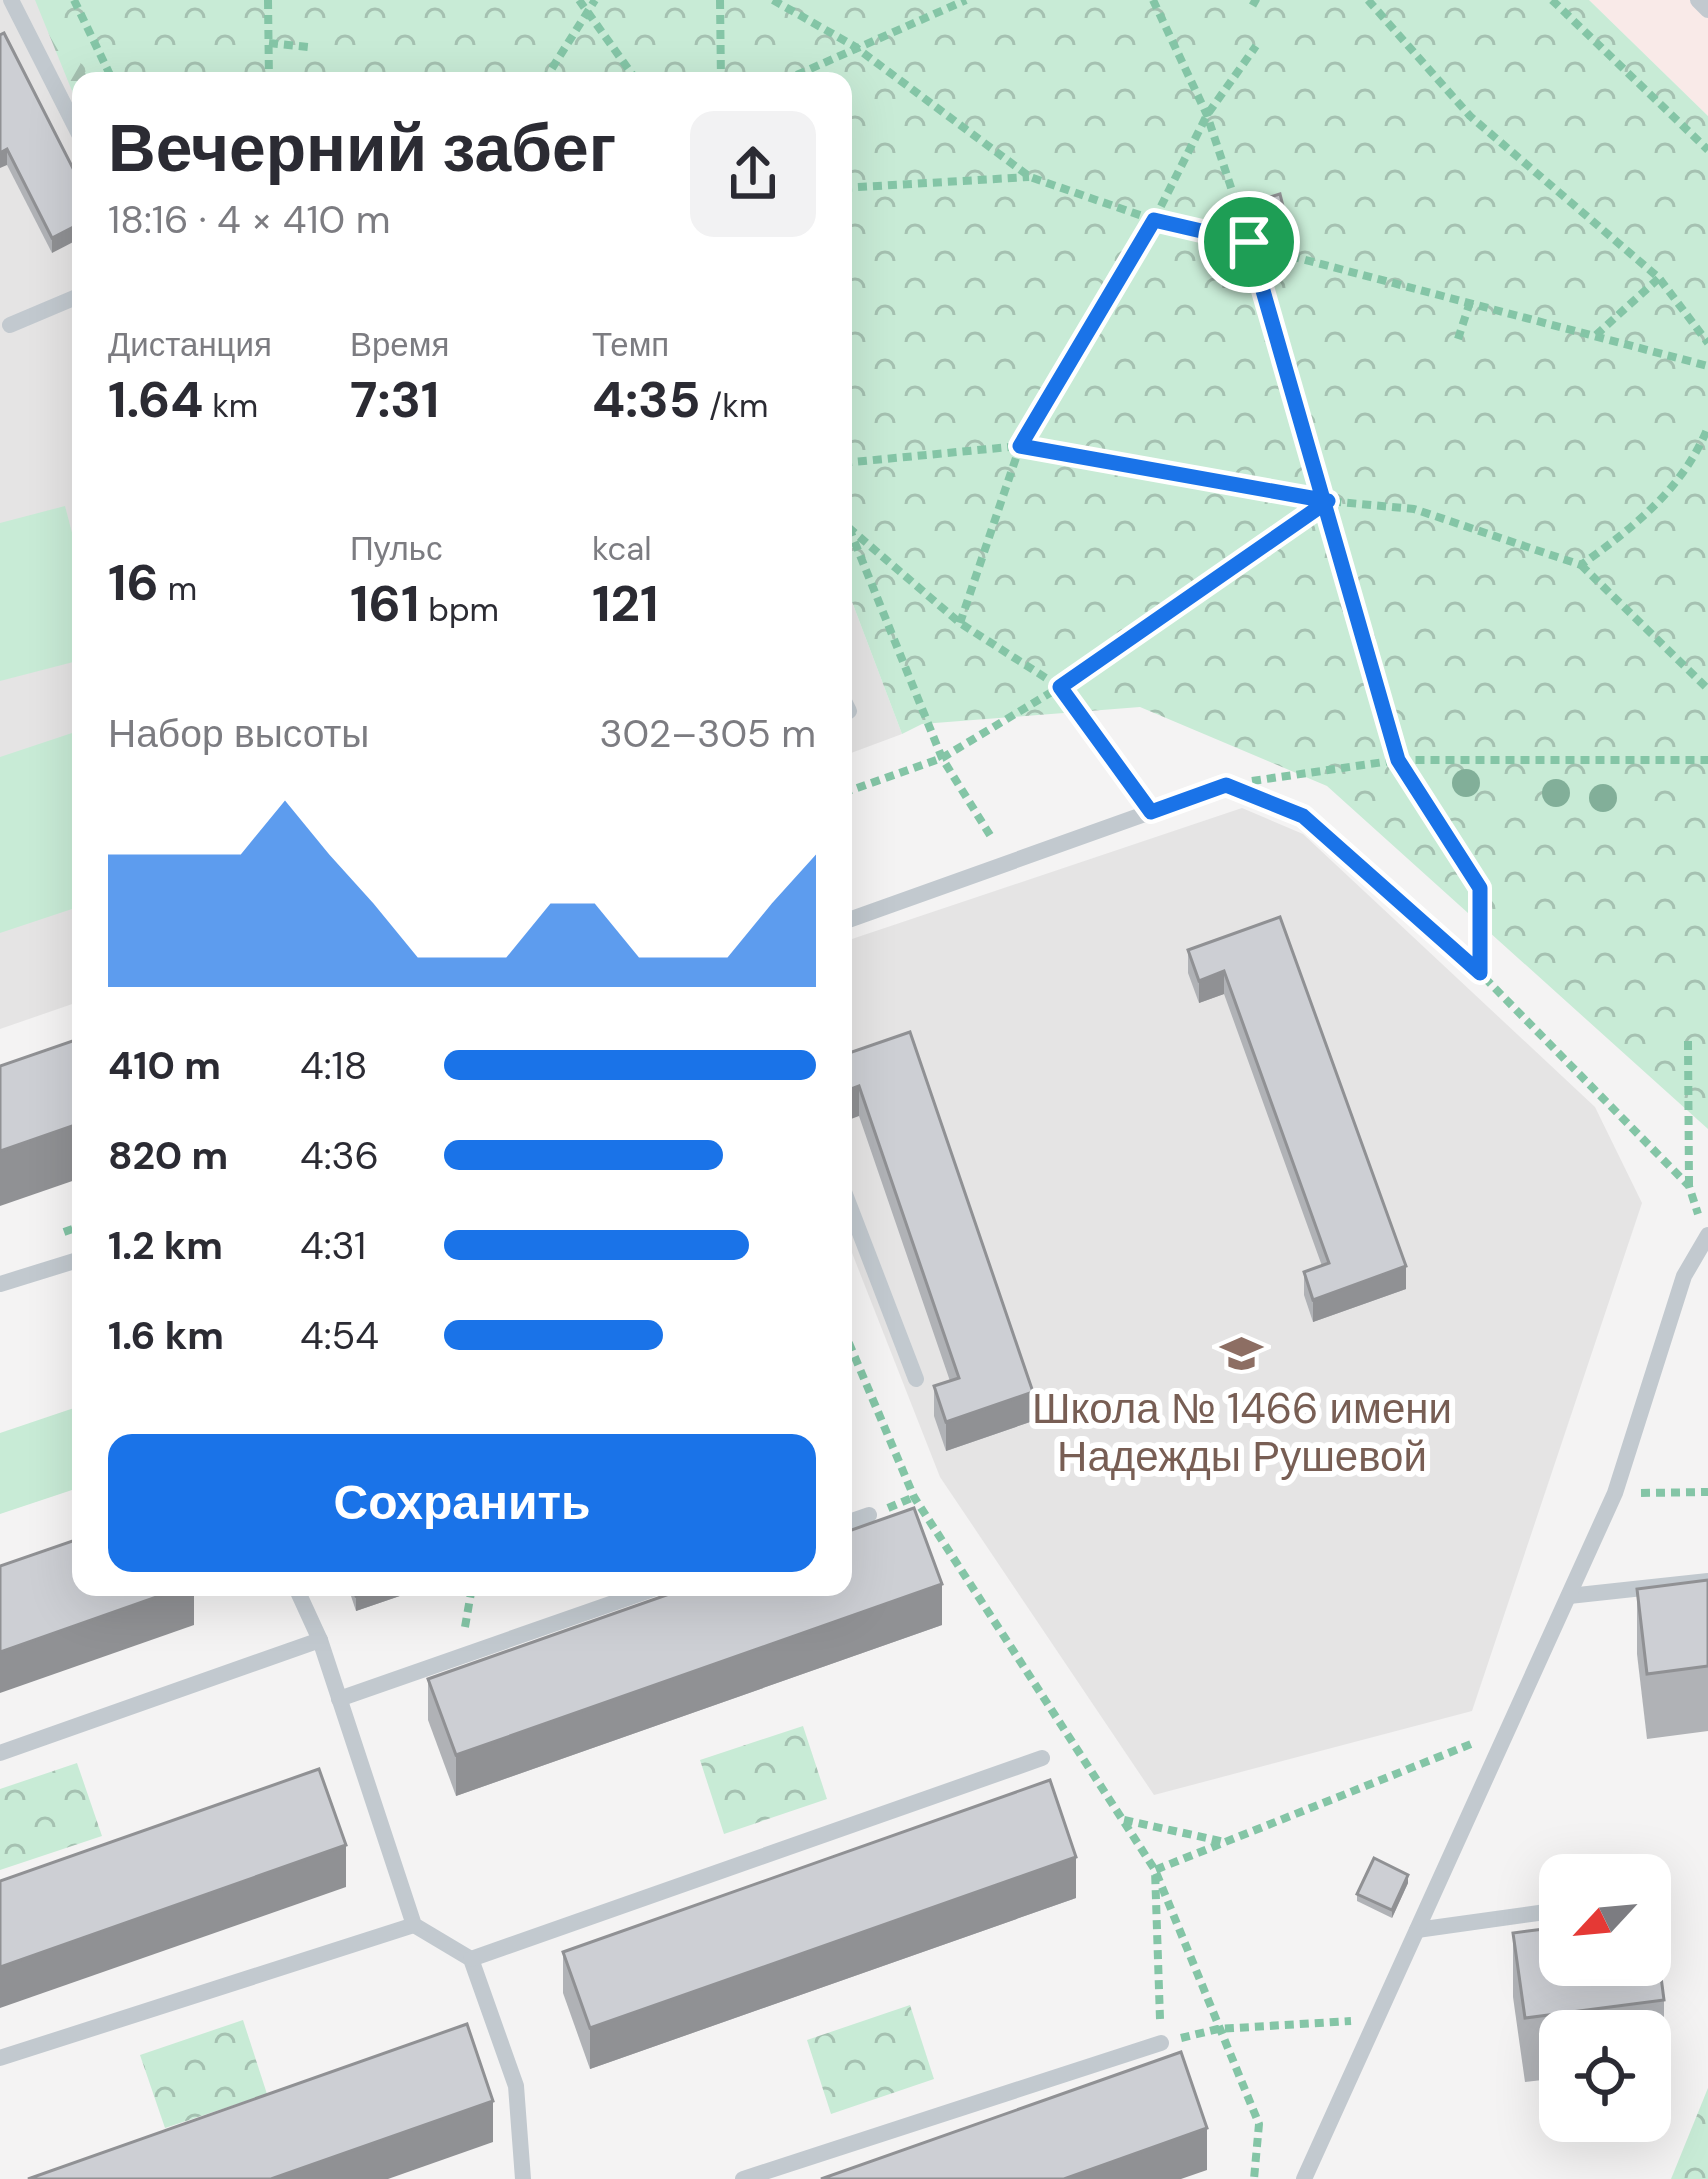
<!DOCTYPE html>
<html lang="ru">
<head>
<meta charset="utf-8">
<style>
	:root { --surface:#fff; --page:#f2f2f3; --text:#2b2b33; --muted:#7c7c81; --accent:#1a73e8 }
	body { margin:0; font-family:"DM Sans",sans-serif; background:var(--page); color:var(--text); height:100vh; display:flex; flex-direction:column; font-size:45px; white-space:nowrap }
	* { box-sizing:border-box; margin:0 }
	p { font-size:39px; color:var(--muted) }
	.icon { flex:none; width:66px; height:66px; fill:none; stroke:currentColor; stroke-width:2; stroke-linecap:round; stroke-linejoin:round }
	.map { position:relative; flex:1; overflow:hidden }
	.drawer { position:absolute; left:72px; top:72px; width:780px; height:1524px; display:flex; flex-direction:column; background:var(--surface); border-radius:24px; box-shadow:0 12px 48px #0002 }
	.drawer>* { flex:none }
	.needle { width:78px; rotate:244deg }
	.buttons { position:absolute; left:1539px; top:1854px; display:grid; gap:24px }
	.buttons a { display:grid; place-items:center; width:132px; height:132px; border-radius:24px; background:var(--surface); box-shadow:0 12px 48px #0002; font-size:60px }
	.pin { position:absolute; display:grid; place-items:center; width:102px; height:102px; color:#fff; margin:-51px; border:6px solid #fff; border-radius:50%; box-shadow:0 3px 12px #0007 }
	.round { display:grid; place-items:center; flex:none; width:126px; height:126px; border-radius:24px; background:var(--page) }
	.headline { display:flex; align-items:center; justify-content:space-between; height:204px; padding:0 36px }
	h1 { font-size:66px; font-weight:700; line-height:90px }
	.stats { display:grid; grid-template-columns:repeat(3,1fr); gap:18px; height:204px; padding:12px 36px }
	.stats div { display:grid; align-content:center }
	.stats b { font-size:51px; font-weight:700 }
	.stats small { font-size:33px; font-weight:400 }
	.stats p { font-size:33px }
	.chart { height:336px; padding:24px 36px }
	.chart p { display:flex; justify-content:space-between }
	.chart svg { width:100%; height:216px; margin-top:12px; fill:var(--accent); opacity:.7 }
	.cta { display:flex; gap:24px; margin-top:auto; padding:24px 36px }
	.cta a { flex:1; height:138px; border-radius:24px; background:var(--accent); color:#fff; font-size:48px; font-weight:700; line-height:138px; text-align:center }
	ul { padding:0 36px; list-style:none; font-size:39px }
	li { display:grid; grid-template-columns:192px 144px 1fr; align-items:center; height:90px }
	li i { height:30px; border-radius:15px; background:var(--accent) }
	.map>svg:first-child { display:block }
	.education { fill:#e5e4e4 }
	.medical { fill:#f9eae8 }
	.green { fill:#c8ebd6 }
	.forest { fill:url(#forest-firs) }
	.park { fill:url(#park-crowns) }
	.lines { fill:none; stroke-linecap:round; stroke-linejoin:round }
	.path { stroke:#84c5a6; stroke-width:8; stroke-dasharray:9 6; stroke-linecap:butt }
	.service { stroke:#c2c9cf; stroke-width:16 }
	.tree { fill:#82af99 }
	.wall { fill:#b0b2b6 }
	.shaded-wall { fill:#909194 }
	.building { fill:#cdcfd4; stroke:#909194; stroke-width:3 }
	.route-casing { stroke:#fff; stroke-width:24 }
	.route { stroke:#1a73e8; stroke-width:15 }
	.labels { text-anchor:middle; dominant-baseline:central; stroke-width:12; stroke-linejoin:round; paint-order:stroke }
	.education-label { font-size:42px; fill:#785e54; stroke:#fff }
</style>
</head>
<body>
<div class="map">
<svg width="1708" height="2179" viewBox="0 0 1708 2179">
	<defs>
		<pattern id="forest-firs" width="22" height="20" patternUnits="userSpaceOnUse" patternTransform="scale(3)"><rect width="22" height="20" fill="#c8ebd6"/><path d="M5 1l3.5 6h-7zM16 11l3.5 6h-7z" fill="#a5c1b1"/></pattern>
		<pattern id="park-crowns" width="20" height="18" patternUnits="userSpaceOnUse" patternTransform="scale(3)"><rect width="20" height="18" fill="#c8ebd6"/><path d="M2 6a3 3 0 1 1 6 0M12 15a3 3 0 1 1 6 0" fill="none" stroke="#a5c1b1"/></pattern>
	</defs>
	<rect width="100%" height="100%" fill="#f4f3f3"/>
	<!-- education -->
	<g class="education">
		<polygon points="0,0 50,0 81,81 81,1001 0,1029"/>
		<polygon points="843,578 902,734 843,756"/>
		<polygon points="1242,808 1303,834 1595,1107 1642,1203 1472,1711 1154,1795 940,1477 843,1230 843,942"/>
	</g>
	<!-- medical -->
	<polygon class="medical" points="1589,0 1708,0 1708,116"/>
	<!-- green -->
	<g class="green">
		<polygon points="65,506 81,567 81,660 0,681 0,523"/>
		<polygon points="81,730 81,906 0,933 0,757"/>
		<polygon points="74,1408 81,1427 81,1487 0,1514 0,1433"/>
	</g>
	<!-- forest -->
	<polygon class="forest" points="35,0 127,0 135,81 81,81 81,113"/>
	<!-- park -->
	<g class="park">
		<polygon points="50,0 1589,0 1708,116 1708,1129 1327,786 1140,707 922,724 902,734 843,578 843,81 89,81"/>
		<polygon points="803,1726 827,1799 724,1834 700,1760"/>
		<polygon points="77,1763 102,1836 0,1870 0,1789"/>
		<polygon points="910,2005 934,2079 831,2114 807,2040"/>
		<polygon points="243,2020 267,2094 165,2128 140,2055"/>
		<polygon points="1708,2088 1708,2179 1671,2179"/>
	</g>
	<g class="lines">
		<!-- path -->
		<g class="path">
			<polyline points="74,0 113,81"/>
			<polyline points="268,0 269,81"/>
			<polyline points="579,0 637,81"/>
			<polyline points="720,0 721,81"/>
			<polyline points="773,0 854,46 1030,177 1154,220 1708,366"/>
			<polyline points="1153,0 1207,115 1249,242 1398,760 1480,888 1480,973"/>
			<polyline points="1251,0 1258,4"/>
			<polyline points="1368,0 1470,116 1659,278 1708,343"/>
			<polyline points="1552,0 1708,150"/>
			<polyline points="269,43 308,47"/>
			<polyline points="544,81 595,0"/>
			<polyline points="783,81 966,0"/>
			<polyline points="843,188 1029,177"/>
			<polyline points="1596,335 1659,278"/>
			<polyline points="1458,339 1470,302"/>
			<path d="M843,463L1020,446L1328,501L1414,509L1581,565C1634,527 1683,489 1708,427"/>
			<polyline points="843,513 848,527 960,623 1060,687 1138,794"/>
			<polyline points="849,528 942,758 993,840"/>
			<polyline points="1581,565 1708,689"/>
			<polyline points="960,623 1020,446 1154,220 1207,115 1256,46"/>
			<polyline points="1252,781 1398,760 1708,760"/>
			<polyline points="843,793 942,758 1060,687 1327,502"/>
			<polyline points="1250,795 1303,816 1480,973 1689,1186 1698,1214"/>
			<polyline points="1688,1041 1689,1185"/>
			<polyline points="64,1232 81,1226"/>
			<polyline points="843,1329 914,1497 1155,1870 1259,2124 1254,2179"/>
			<polyline points="1641,1493 1708,1492"/>
			<polyline points="888,1508 914,1497"/>
			<polyline points="465,1627 472,1587"/>
			<polyline points="1124,1820 1225,1842"/>
			<polyline points="1160,2019 1155,1870 1471,1744"/>
			<polyline points="1181,2038 1218,2029 1351,2021"/>
		</g>
		<!-- service -->
		<g class="service">
			<polyline points="11,0 81,138"/>
			<polyline points="1698,0 1708,10"/>
			<polyline points="10,325 81,295"/>
			<polyline points="843,699 849,711 843,713"/>
			<polyline points="843,922 1226,785"/>
			<polyline points="843,1189 916,1379"/>
			<polyline points="0,1284 81,1259"/>
			<polyline points="843,1524 869,1515"/>
			<polyline points="298,1592 320,1640 414,1925 471,1959 516,2086 523,2179"/>
			<polyline points="1569,1596 1708,1581"/>
			<polyline points="339,1699 659,1587"/>
			<polyline points="0,1753 320,1640"/>
			<polyline points="1417,1930 1560,1910"/>
			<polyline points="471,1959 1042,1758"/>
			<polyline points="0,2058 414,1925"/>
			<polyline points="743,2179 1161,2043"/>
			<polyline points="1304,2179 1615,1493 1684,1276 1708,1235"/>
		</g>
	</g>
	<!-- trees -->
	<g class="tree">
		<circle cx="1466" cy="783" r="14"/>
		<circle cx="1556" cy="793" r="14"/>
		<circle cx="1603" cy="798" r="14"/>
	</g>
	<!-- wall -->
	<g class="wall">
		<polygon points="0,35 81,184 52,253 7,165"/>
		<polygon points="1280,917 1406,1289 1313,1322 1304,1295 1304,1272 1322,1266 1224,994 1199,1003 1188,973 1188,950"/>
		<polygon points="843,1055 1033,1421 946,1451 934,1416 934,1386 950,1381 859,1116"/>
		<polygon points="1708,1580 1708,1731 1647,1739 1637,1654 1637,1589"/>
		<polygon points="348,1587 426,1587 356,1611"/>
		<polygon points="942,1625 456,1796 428,1720 428,1679"/>
		<polygon points="1408,1883 1392,1918 1357,1901 1357,1894"/>
		<polygon points="1076,1898 590,2069 563,1993 563,1952"/>
		<polygon points="1513,1933 1664,2000 1664,2065 1650,2066 1650,2031 1560,2031 1560,2078 1525,2082 1513,1997"/>
	</g>
	<!-- shaded-wall -->
	<g class="shaded-wall">
		<polygon points="7,149 7,165 0,168 0,153"/>
		<polygon points="1285,214 1285,222 1263,228 1263,220"/>
		<polygon points="81,223 81,238 52,253 52,238"/>
		<polygon points="1224,971 1224,994 1199,1003 1199,981"/>
		<polygon points="859,1086 859,1116 843,1122 843,1092"/>
		<polygon points="81,1123 81,1178 0,1206 0,1151"/>
		<polygon points="1406,1266 1406,1289 1313,1322 1313,1300"/>
		<polygon points="1033,1392 1033,1421 946,1451 946,1422"/>
		<polygon points="942,1584 942,1625 456,1796 456,1755"/>
		<polygon points="185,1587 194,1587 194,1625 0,1693 0,1652"/>
		<polygon points="382,1587 426,1587 356,1611 356,1596"/>
		<polygon points="346,1845 346,1887 0,2008 0,1967"/>
		<polygon points="1076,1857 1076,1898 590,2069 590,2028"/>
		<polygon points="1408,1875 1408,1883 1392,1918 1392,1910"/>
		<polygon points="493,2101 493,2142 388,2179 271,2179"/>
		<polygon points="1207,2128 1207,2170 1181,2179 1064,2179"/>
	</g>
	<!-- building -->
	<g class="building">
		<polygon points="4,33 81,184 81,223 52,238 7,149 0,153 0,35"/>
		<polygon points="1280,194 1285,214 1263,220 1257,201"/>
		<polygon points="1280,917 1406,1266 1313,1300 1304,1272 1329,1263 1224,971 1199,981 1188,950"/>
		<polygon points="910,1032 1033,1392 946,1422 934,1386 959,1378 859,1086 843,1092 843,1055"/>
		<polygon points="81,1038 81,1123 0,1151 0,1066"/>
		<polygon points="914,1508 942,1584 456,1755 428,1679 689,1587 843,1587 843,1533"/>
		<polygon points="81,1538 81,1587 185,1587 0,1652 0,1566"/>
		<polygon points="1708,1580 1708,1666 1647,1674 1637,1589"/>
		<polygon points="353,1587 382,1587 356,1596"/>
		<polygon points="319,1769 346,1845 0,1967 0,1881"/>
		<polygon points="1050,1780 1076,1857 590,2028 563,1952"/>
		<polygon points="1374,1858 1408,1875 1392,1910 1357,1894"/>
		<polygon points="1650,1915 1653,1915 1664,2000 1525,2018 1513,1933 1560,1927 1560,1965 1650,1965"/>
		<polygon points="467,2024 493,2101 271,2179 28,2179"/>
		<polygon points="1181,2052 1207,2128 1064,2179 821,2179"/>
	</g>
	<g class="lines">
		<defs>
			<polyline id="route" points="1249,242 1154,220 1020,446 1328,501 1060,687 1151,812 1226,785 1303,816 1480,973 1480,888 1398,760 1249,242"/>
		</defs>
		<!-- route casing -->
		<use href="#route" class="route-casing"/>
		<!-- route -->
		<use href="#route" class="route"/>
	</g>
	<!-- icons -->
	<defs>
		<symbol id="school-bare" viewBox="-9 -9 18 18"><path d="M0-5L7-2L0 1L-7-2ZM-4 1L0 2.5L4 1V4Q0 6-4 4Z" fill="#8d6e63" stroke="#fff" stroke-width="2.5" paint-order="stroke"/></symbol>
	</defs>
	<g fill-rule="evenodd">
		<use href="#school-bare" x="1212" y="1324" width="59" height="59"/>
	</g>
	<g class="labels">
		<!-- education labels -->
		<g class="education-label">
			<text x="1242" y="1408">Школа № 1466 имени<tspan x="1242" dy="48">Надежды Рушевой</tspan></text>
		</g>
	</g>
</svg>
<div class="buttons">
<a><svg class="needle" viewBox="-14 -14 28 28"><path d="M0-13l5 13h-10z" fill="#e53935"/><path d="M0 13l5-13h-10z" fill="#7c7c81"/></svg></a>
<a><svg class="icon" aria-label="locate" viewBox="0 0 24 24"><circle cx="12" cy="12" r="6"/><path d="M12 2v4M12 18v4M2 12h4M18 12h4"/></svg></a>
</div>
<div class="pin" style="left:1249px;top:242px;background:#1e9e55"><svg class="icon" aria-label="arrive" viewBox="0 0 24 24"><path d="M6 21V4h12l-3 4 3 4H6"/></svg></div>
<section class="drawer">
<div class="headline"><div><h1>Вечерний забег</h1><p>18:16 · 4 × 410 m</p></div><a class="round"><svg class="icon" aria-label="share" viewBox="0 0 24 24"><path d="M12 15V3M7 8l5-5 5 5M5 13v7h14v-7"/></svg></a></div>
<div class="stats">
<div><p>Дистанция</p><b>1.64<small> km</small></b></div>
<div><p>Время</p><b>7:31</b></div>
<div><p>Темп</p><b>4:35<small> /km</small></b></div>
</div>
<div class="stats">
<div><b>16<small> m</small></b></div>
<div><p>Пульс</p><b>161<small> bpm</small></b></div>
<div><p>kcal</p><b>121</b></div>
</div>
<div class="chart"><p><span>Набор высоты</span>302–305 m</p>
<svg viewBox="0 0 160 44" preserveAspectRatio="none"><path d="M0 44V17L10 17L20 17L30 17L40 6L50 17L60 27L70 38L80 38L90 38L100 27L110 27L120 38L130 38L140 38L150 27L160 17V44z"/></svg>
</div>
<ul>
<li><b>410 m</b>4:18<i style="width:100%"></i></li>
<li><b>820 m</b>4:36<i style="width:75%"></i></li>
<li><b>1.2 km</b>4:31<i style="width:82%"></i></li>
<li><b>1.6 km</b>4:54<i style="width:59%"></i></li>
</ul>
<div class="cta"><a>Сохранить</a></div>
</section>
</div>
</body>
</html>
